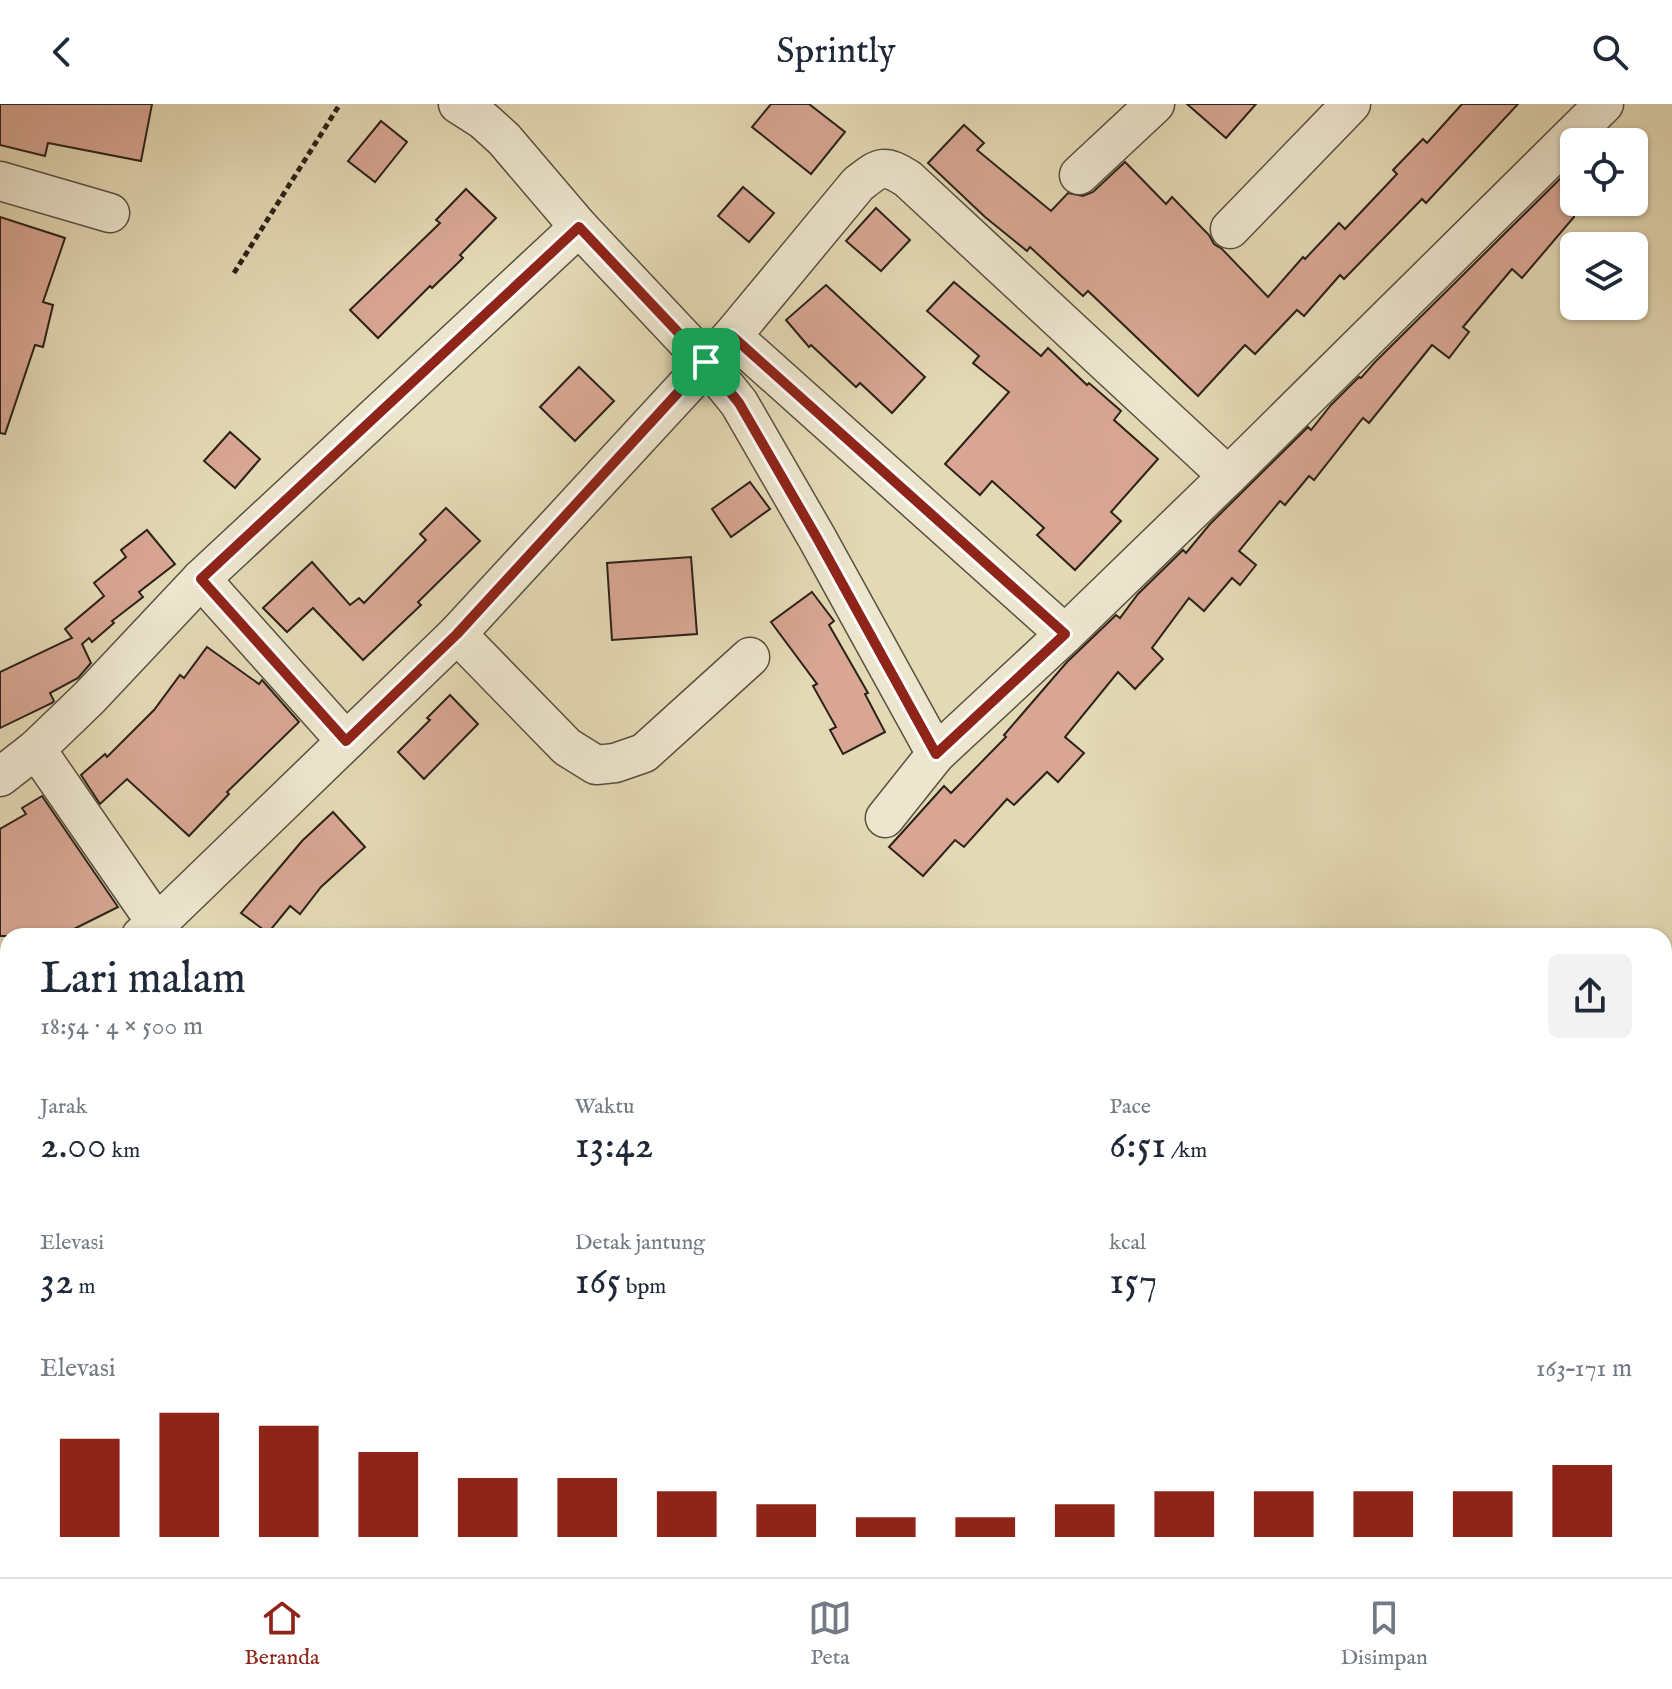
<!DOCTYPE html>
<html lang="id">
<head>
<meta charset="utf-8">
<style>
	:root { --surface:#fff; --page:#f2f2f3; --text:#1f2937; --muted:#747a83; --line:#e0e1e3; --accent:#8f2418 }
	body { margin:0; font-family:"IM FELL English",serif; background:var(--page); color:var(--text); height:100vh; display:flex; flex-direction:column; font-size:30px; white-space:nowrap }
	* { box-sizing:border-box; margin:0 }
	p { font-size:26px; color:var(--muted) }
	.icon { flex:none; width:44px; height:44px; fill:none; stroke:currentColor; stroke-width:2; stroke-linecap:round; stroke-linejoin:round }
	.map { position:relative; flex:1; overflow:hidden }
	.drawer { position:absolute; left:0px; top:824px; width:1672px; height:650px; display:flex; flex-direction:column; background:var(--surface); border-radius:24px 24px 0 0; box-shadow:0 2px 6px #0004 }
	.drawer>* { flex:none }
	.buttons { position:absolute; left:1560px; top:24px; display:grid; gap:16px }
	.buttons a { display:grid; place-items:center; width:88px; height:88px; border-radius:12px; background:var(--surface); box-shadow:0 2px 6px #0004; font-size:40px }
	.pin { position:absolute; display:grid; place-items:center; width:68px; height:68px; color:#fff; margin:-34px; border-radius:16px; box-shadow:0 4px 12px #0006 }
	.round { display:grid; place-items:center; flex:none; width:84px; height:84px; border-radius:12px; background:var(--page) }
	.overview { display:flex; align-items:center; justify-content:space-between; height:136px; padding:0 40px }
	h1 { font-size:44px; font-weight:600; line-height:60px }
	.figures { display:grid; grid-template-columns:repeat(3,1fr); gap:12px; height:136px; padding:8px 40px }
	.figures div { display:grid; align-content:center }
	.figures b { font-size:40px; font-weight:600 }
	.figures small { font-size:22px; font-weight:400 }
	.figures p { font-size:22px }
	.chart { height:224px; padding:16px 40px }
	.chart p { display:flex; justify-content:space-between }
	.chart svg { width:100%; height:144px; margin-top:8px; stroke:var(--accent); stroke-width:6 }
	header { display:flex; justify-content:space-between; align-items:center; height:104px; padding:0 40px; background:var(--surface); font-size:36px; font-weight:600 }
	.tabs { display:flex; justify-content:space-around; align-items:center; height:112px; border-top:2px solid var(--line); background:var(--surface); font-size:22px; color:var(--muted) }
	.tabs a { display:grid; justify-items:center; gap:4px }
	.tabs .on { color:var(--accent) }
	.map>svg:first-child { display:block }
	.building { fill:#d8a693; stroke:#2b2218; stroke-width:2 }
	.lines { fill:none; stroke-linecap:round; stroke-linejoin:round }
	.minor-casing { stroke:#59503f; stroke-width:41 }
	.path { stroke:#2b2218; stroke-width:5; stroke-dasharray:6 4; stroke-linecap:butt }
	.minor { stroke:#ede6cf; stroke-width:38 }
	.route-casing { stroke:#fff; stroke-width:16 }
	.route { stroke:#8f2418; stroke-width:10 }
</style>
</head>
<body>
<header><svg class="icon" aria-label="back" viewBox="0 0 24 24"><path d="M15 5l-7 7 7 7"/></svg>Sprintly<svg class="icon" aria-label="search" viewBox="0 0 24 24"><circle cx="10" cy="10" r="6"/><path d="M15 15l6 6"/></svg></header>
<div class="map">
<svg width="1672" height="1473" viewBox="0 0 1672 1473">
	<rect width="100%" height="100%" fill="#e4d9b5"/>
	<filter id="stains"><feTurbulence type="fractalNoise" baseFrequency=".0025" numOctaves="4"/><feColorMatrix values="0 0 0 0 .2 0 0 0 0 .09 0 0 0 0 .02 0 0 0 .5 -.17"/></filter>
	<radialGradient id="worn" r=".72"><stop offset=".6" stop-color="#630" stop-opacity="0"/><stop offset="1" stop-color="#630" stop-opacity=".3"/></radialGradient>
	<!-- building -->
	<g class="building">
		<polygon points="0,0 152,0 141,57 48,39 45,52 0,41"/>
		<polygon points="771,0 809,0 845,28 811,70 752,23"/>
		<polygon points="1187,0 1256,0 1226,34"/>
		<polygon points="1462,0 1518,0 1426,99 1422,95 1344,175 1340,171 1304,212 1297,206 1255,250 1245,241 1198,292 1088,187 1083,192 1030,143 1027,147 985,113 928,59 964,21 984,39 977,46 1051,107 1068,89 1083,92 1093,88 1125,58 1166,100 1172,93 1209,131 1214,140 1222,145 1268,193 1303,153 1305,155 1339,119 1345,125 1397,70 1393,66 1423,35 1427,39"/>
		<polygon points="381,17 407,38 375,78 348,57"/>
		<polygon points="1574,61 1574,113 1522,174 1512,165 1463,223 1469,228 1449,254 1432,241 1369,319 1363,314 1314,376 1309,372 1285,401 1280,397 1239,447 1256,461 1240,481 1232,474 1204,507 1189,494 1152,544 1163,555 1135,585 1118,568 1065,633 1084,649 1058,678 1047,668 1014,701 1007,695 964,743 955,736 923,772 889,743 944,682 951,689 1006,633 1004,631 1067,558 1116,511 1120,514 1138,490 1183,446 1186,449 1210,420 1308,323 1311,326 1331,301 1359,273 1361,274 1375,258"/>
		<polygon points="743,83 774,109 749,138 718,112"/>
		<polygon points="466,85 496,114 460,151 463,154 432,184 430,182 378,234 350,206 440,119 436,116"/>
		<polygon points="876,104 910,136 881,167 846,137"/>
		<polygon points="0,113 65,134 43,198 53,201 43,243 35,241 5,330 0,329"/>
		<polygon points="954,178 1041,252 1048,244 1087,281 1089,279 1121,307 1114,316 1158,355 1111,408 1121,417 1075,466 1037,431 1044,424 992,377 980,391 945,360 1009,288 973,259 979,252 927,207"/>
		<polygon points="826,181 925,273 892,309 860,279 856,283 811,241 809,243 786,216"/>
		<polygon points="579,263 614,297 575,337 540,303"/>
		<polygon points="230,328 260,355 235,384 204,357"/>
		<polygon points="750,378 770,405 731,433 712,405"/>
		<polygon points="446,404 480,437 418,498 421,501 363,556 313,504 287,528 263,504 312,458 350,501 359,494 364,499 426,436 420,430"/>
		<polygon points="147,426 175,460 139,488 143,493 112,517 114,519 92,538 89,534 82,540 91,559 78,574 50,589 54,597 52,599 0,624 0,568 72,534 65,525 104,492 94,479 126,453 121,446"/>
		<polygon points="691,453 697,530 612,536 607,459"/>
		<polygon points="812,488 834,517 829,521 868,589 865,590 885,628 843,650 830,626 836,623 813,582 817,580 771,518"/>
		<polygon points="207,543 259,580 262,576 299,618 227,688 229,690 189,732 127,675 100,700 81,671 105,650 107,653 154,606 180,571 184,574"/>
		<polygon points="450,591 478,620 424,675 398,648 430,616 427,614"/>
		<polygon points="42,692 118,803 60,832 0,832 0,725 26,710 22,704"/>
		<polygon points="333,708 365,743 321,783 300,810 290,802 268,829 241,809 302,737"/>
	</g>
	<g class="lines">
		<defs>
			<g id="minor">
				<polyline points="458,0 483,16 504,35 579,123 706,258 739,299 817,434 936,650"/>
				<polyline points="1079,71 1155,0"/>
				<polyline points="0,77 110,109"/>
				<polyline points="1230,125 1351,0"/>
				<polyline points="732,232 1065,530"/>
				<polyline points="201,475 346,637"/>
				<polyline points="457,530 567,643 596,661 615,659 644,649 750,553"/>
				<polyline points="36,645 157,820"/>
				<polyline points="0,673 36,645 89,594 201,475 579,123"/>
				<polyline points="885,714 936,650 1065,530 1228,372 1604,0"/>
				<path d="M141,832L157,820L457,530L732,232L858,80C880,63 883,59 908,75L1228,372"/>
				<polyline points="0,959 8,946"/>
			</g>
		</defs>
		<!-- minor casing -->
		<use href="#minor" class="minor-casing"/>
		<!-- path -->
		<polyline class="path" points="234,169 340,0"/>
		<!-- minor -->
		<use href="#minor" class="minor"/>
	</g>
	<g class="lines">
		<defs>
			<polyline id="route" points="706,258 457,530 346,637 201,475 579,123 706,258 739,299 817,434 936,650 1065,530 732,232 706,258"/>
		</defs>
		<!-- route casing -->
		<use href="#route" class="route-casing"/>
		<!-- route -->
		<use href="#route" class="route"/>
	</g>
	<rect width="100%" height="100%" filter="url(#stains)"/>
	<rect width="100%" height="100%" fill="url(#worn)"/>
</svg>
<div class="buttons">
<a><svg class="icon" aria-label="locate" viewBox="0 0 24 24"><circle cx="12" cy="12" r="6"/><path d="M12 2v4M12 18v4M2 12h4M18 12h4"/></svg></a>
<a><svg class="icon" aria-label="layers" viewBox="0 0 24 24"><path d="M12 4l9 5-9 5-9-5zM3 14l9 5 9-5"/></svg></a>
</div>
<div class="pin" style="left:706px;top:258px;background:#1e9e55"><svg class="icon" aria-label="arrive" viewBox="0 0 24 24"><path d="M6 21V4h12l-3 4 3 4H6"/></svg></div>
<section class="drawer">
<div class="overview"><div><h1>Lari malam</h1><p>18:54 · 4 × 500 m</p></div><a class="round"><svg class="icon" aria-label="share" viewBox="0 0 24 24"><path d="M12 15V3M7 8l5-5 5 5M5 13v7h14v-7"/></svg></a></div>
<div class="figures">
<div><p>Jarak</p><b>2.00<small> km</small></b></div>
<div><p>Waktu</p><b>13:42</b></div>
<div><p>Pace</p><b>6:51<small> /km</small></b></div>
</div>
<div class="figures">
<div><p>Elevasi</p><b>32<small> m</small></b></div>
<div><p>Detak jantung</p><b>165<small> bpm</small></b></div>
<div><p>kcal</p><b>157</b></div>
</div>
<div class="chart"><p><span>Elevasi</span>163–171 m</p>
<svg viewBox="0 0 160 44" preserveAspectRatio="none"><path d="M5 44V14M15 44V6M25 44V10M35 44V18M45 44V26M55 44V26M65 44V30M75 44V34M85 44V38M95 44V38M105 44V34M115 44V30M125 44V30M135 44V30M145 44V30M155 44V22"/></svg>
</div>
</section>
</div>
<nav class="tabs">
<a class="on"><svg class="icon" aria-label="home" viewBox="0 0 24 24"><path d="M3 11l9-7 9 7M6 9v11h12V9"/></svg>Beranda</a>
<a><svg class="icon" aria-label="map" viewBox="0 0 24 24"><path d="M3 6l6-2 6 2 6-2v14l-6 2-6-2-6 2zM9 4v14M15 6v14"/></svg>Peta</a>
<a><svg class="icon" aria-label="saved" viewBox="0 0 24 24"><path d="M7 4h10v16l-5-4-5 4z"/></svg>Disimpan</a>
</nav>
</body>
</html>
